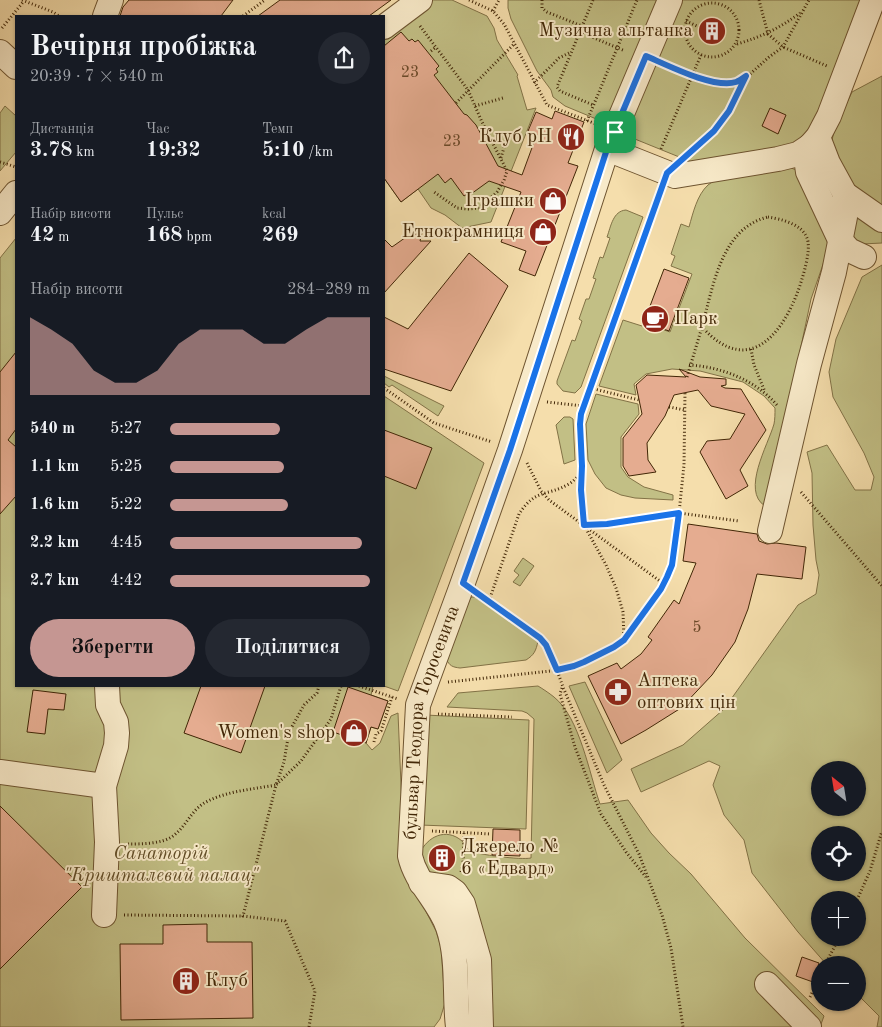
<!DOCTYPE html>
<html lang="uk">
<head>
<meta charset="utf-8">
<style>
	:root { --surface:#171b24; --page:#242831; --text:#f1f3f6; --muted:#9ea1a6; --accent:#c59692 }
	body { margin:0; font-family:"Old Standard TT",serif; background:var(--page); color:var(--text); height:100vh; display:flex; flex-direction:column; font-size:19px; white-space:nowrap }
	* { box-sizing:border-box; margin:0 }
	p { font-size:16px; color:var(--muted) }
	.icon { flex:none; width:28px; height:28px; fill:none; stroke:currentColor; stroke-width:2; stroke-linecap:round; stroke-linejoin:round }
	.map { position:relative; flex:1; overflow:hidden }
	.drawer { position:absolute; left:15px; top:15px; width:370px; height:672px; display:flex; flex-direction:column; background:var(--surface); border-radius:0px; box-shadow:0 1px 4px #0004 }
	.drawer>* { flex:none }
	.needle { width:32px; rotate:330deg }
	.controls { position:absolute; left:811px; top:761px; display:grid; gap:10px }
	.controls a { display:grid; place-items:center; width:55px; height:55px; border-radius:50%; background:var(--surface); box-shadow:0 1px 4px #0004; font-size:25px }
	.pin { position:absolute; display:grid; place-items:center; width:42px; height:42px; color:#fff; margin:-21px; border-radius:10px; box-shadow:0 2px 8px #0006 }
	.round { display:grid; place-items:center; flex:none; width:52px; height:52px; border-radius:26px; background:var(--page) }
	.overview { display:flex; align-items:center; justify-content:space-between; height:85px; padding:0 15px }
	h1 { font-size:28px; font-weight:600; line-height:38px }
	.stats { display:grid; grid-template-columns:repeat(3,1fr); gap:8px; height:85px; padding:5px 15px }
	.stats div { display:grid; align-content:center }
	.stats b { font-size:21px; font-weight:600 }
	.stats small { font-size:14px; font-weight:400 }
	.stats p { font-size:14px }
	.chart { height:140px; padding:10px 15px }
	.chart p { display:flex; justify-content:space-between }
	.chart svg { width:100%; height:90px; margin-top:5px; fill:var(--accent); opacity:.7 }
	.primary-button { display:flex; gap:10px; margin-top:auto; padding:10px 15px }
	.primary-button a { flex:1; height:58px; border-radius:30px; background:var(--accent); color:#111; font-size:20px; font-weight:600; line-height:58px; text-align:center }
	.primary-button a+a { background:var(--page); color:var(--text) }
	ul { padding:0 15px; list-style:none; font-size:16px }
	li { display:grid; grid-template-columns:80px 60px 1fr; align-items:center; height:38px }
	li i { height:12px; border-radius:6px; background:var(--accent) }
	.map>svg:first-child { display:block }
	.green { fill:#c2bf85; stroke:#827246; fill-rule:evenodd }
	.building { fill:#e5ac90; stroke:#412606 }
	.lines { fill:none; stroke-linecap:round; stroke-linejoin:round }
	.minor-casing { stroke:#6e5430; stroke-width:26 }
	.path { stroke:#412606; stroke-width:3; stroke-dasharray:1 2.5; stroke-linecap:butt }
	.minor { stroke:#f8eac9; stroke-width:24 }
	.route-casing { stroke:#fff; stroke-width:10 }
	.route { stroke:#1a73e8; stroke-width:6 }
	.labels { text-anchor:middle; dominant-baseline:central; stroke-width:4; stroke-linejoin:round; paint-order:stroke }
	.number-label { font-size:16px; fill:#6a4828 }
	.poi-label { font-size:19px; fill:#412606; stroke:#f8eac9; text-anchor:end }
	.street-label { font-size:19px; fill:#412606; stroke:#f8eac9 }
	.park-label { font-size:19px; font-style:italic; fill:#614c26; stroke:#f8eac9 }
</style>
</head>
<body>
<div class="map">
<svg width="882" height="1027" viewBox="0 0 882 1027">
	<rect width="100%" height="100%" fill="#f5deac"/>
	<filter id="stains"><feTurbulence type="fractalNoise" baseFrequency=".004" numOctaves="4"/><feColorMatrix values="0 0 0 0 .2 0 0 0 0 .09 0 0 0 0 .02 0 0 0 .5 -.17"/></filter>
	<radialGradient id="worn" r=".72"><stop offset=".6" stop-color="#630" stop-opacity="0"/><stop offset="1" stop-color="#630" stop-opacity=".3"/></radialGradient>
	<!-- green -->
	<g class="green">
		<polygon points="427,0 452,0 487,16 494,28 497,40 518,75 517,76 527,110 536,108 491,222 462,228 445,215 431,208 418,189 401,202 384,178 384,33"/>
		<polygon points="508,0 658,0 606,123 565,106 553,97 551,90 537,71 511,19 508,8"/>
		<polygon points="681,0 865,0 813,129 800,143 694,163 625,135"/>
		<polygon points="882,76 882,213 853,190 831,144 835,128 852,92"/>
		<polygon points="5,106 16,116 16,152 0,171 0,113"/>
		<path d="M791,168L802,172L820,210L828,243L827,253L811,299L787,413L765,506C741,491 768,445 774,424C775,419 775,414 775,408L764,396L743,382L700,371L672,369L646,374L634,384L636,395L599,386L623,320L642,326L644,323L670,332L692,274L671,266L675,256L671,254L681,224L689,227C693,213 697,195 708,185C724,172 769,170 791,168Z"/>
		<path d="M626,210L643,217L581,387L575,393L563,391L557,384V381L572,340L575,341L582,321L579,319L586,299H589L596,279L593,278L600,257L603,258L610,238L607,237C611,226 613,211 626,210Z"/>
		<polygon points="859,216 882,229 882,243 862,244 849,236 855,217"/>
		<polygon points="16,238 16,686 373,686 371,695 388,701 378,729 371,727 366,743 372,750 380,743 391,716 398,713 404,857 418,896 436,931 441,948 445,1003 440,1019 434,1027 0,1027 0,258"/>
		<path d="M882,265V1027H877L879,1016L858,995V965H827L798,932L752,873L744,840L724,815L713,785L720,766L709,761L641,792L631,769L683,745L724,709L798,605L816,594L819,575L816,560L813,525L812,473L807,452L827,445L855,490H871L874,477L864,453L833,397L829,372L836,339L862,277ZM820,770H858V808H820ZM820,835H858V872H820ZM820,900H858V938H820Z"/>
		<polygon points="384,376 444,406 438,416 392,385 389,387 384,383"/>
		<polygon points="596,394 638,404 639,414 621,437 621,467 628,477 644,487 673,495 673,500 635,498 621,495 606,488 595,474 588,460 586,424"/>
		<polygon points="384,396 484,463 398,691 384,686"/>
		<polygon points="564,417 570,417 573,419 575,460 564,464 556,425"/>
		<polygon points="523,558 534,566 520,586 513,582 519,575 514,571"/>
		<path d="M472,597H475L538,641C536,651 534,655 526,660L460,668C452,667 450,666 446,659L469,598Z"/>
		<polygon points="585,682 622,760 607,773 569,686"/>
		<path d="M538,686C543,689 549,693 554,697C580,718 589,773 600,804L628,800L651,833L669,853L691,874L745,938L824,1016L820,1027H487L485,959L431,881L420,853C427,837 446,827 462,841C464,843 466,848 469,850C477,855 521,860 531,858L534,719L527,713L522,711L447,707L458,693Z"/>
		<polygon points="425,715 529,720 526,829 420,825"/>
	</g>
	<!-- building -->
	<g class="building">
		<polygon points="129,0 233,0 221,16 120,16 123,7"/>
		<polygon points="280,0 391,0 369,16 258,16"/>
		<circle cx="712" cy="32" r="11"/>
		<polygon points="401,32 409,41 412,39 415,42 418,40 439,66 436,69 438,72 434,75 464,114 467,115 476,125 498,166 522,175 537,134 528,131 536,112 552,119 555,111 584,122 568,163 578,166 535,276 519,270 526,251 501,242 521,192 489,181 471,194 470,192 464,196 451,178 445,183 438,174 401,202 384,178 384,46"/>
		<polygon points="770,108 786,115 778,134 762,126"/>
		<polygon points="422,233 420,241 431,241 384,293 384,239 392,247 409,235"/>
		<polygon points="469,253 508,286 451,391 384,369 384,317 408,329"/>
		<polygon points="664,269 689,278 669,331 644,322"/>
		<polygon points="16,352 16,429 8,440 16,447 16,496 0,514 0,372"/>
		<polygon points="679,369 700,377 726,379 726,385 721,386 725,388 741,389 766,430 740,470 748,486 726,499 700,452 707,441 730,439 745,414 711,406 698,390 674,395 665,416 647,443 648,460 656,472 629,476 623,466 623,438 642,414 636,385 647,375 686,377"/>
		<polygon points="384,430 432,448 416,489 384,476"/>
		<polygon points="688,524 757,534 759,541 767,544 776,543 806,547 802,579 757,574 748,609 735,642 712,675 681,708 646,730 621,744 588,676 617,663 621,669 641,654 652,640 648,637 674,600 679,604 696,563 683,561"/>
		<polygon points="201,686 265,686 241,753 184,733"/>
		<polygon points="348,687 388,701 378,729 371,727 366,743 333,732"/>
		<polygon points="33,690 66,694 64,710 48,709 45,734 27,732"/>
		<polygon points="0,806 82,887 0,969"/>
		<polygon points="493,829 520,830 520,856 492,855"/>
		<polygon points="207,924 207,942 252,942 253,1018 121,1020 120,944 163,944 163,925"/>
		<polygon points="802,957 819,963 813,982 796,976"/>
	</g>
	<g class="lines">
		<defs>
			<g id="minor">
				<polyline points="105,16 111,0"/>
				<polyline points="384,27 420,0"/>
				<polyline points="0,52 16,67"/>
				<polyline points="818,137 828,163 845,194 882,220"/>
				<polyline points="607,149 675,176 778,159 798,154 810,146"/>
				<polyline points="0,213 16,193"/>
				<polyline points="864,257 849,250 840,240 808,172 807,165 810,146 818,137 829,116 873,0"/>
				<polyline points="770,531 809,364 834,272 845,217 845,194"/>
				<polyline points="0,772 104,786 116,746 117,733 116,722 108,705 107,686"/>
				<polyline points="421,883 448,887 455,892 463,904 479,960 481,1027"/>
				<polyline points="104,915 107,842 104,786"/>
				<polyline points="767,984 809,1027"/>
				<path id="s1" d="M458,1027C454,994 459,959 448,927C439,901 416,883 410,856L418,705L461,588L510,450L607,149L670,0"/>
			</g>
		</defs>
		<!-- minor casing -->
		<use href="#minor" class="minor-casing"/>
		<!-- path -->
		<g class="path">
			<polyline points="22,0 53,12 59,16"/>
			<polyline points="469,0 493,11 504,24 547,105 596,124"/>
			<polyline points="542,0 542,8 547,12 582,26"/>
			<polyline points="593,0 557,87 560,91 593,105"/>
			<polyline points="759,0 768,34 783,47 827,66"/>
			<circle cx="712" cy="30" r="27"/>
			<polyline points="493,11 499,0"/>
			<polyline points="243,16 265,0"/>
			<polyline points="686,21 701,28"/>
			<polyline points="420,26 468,90 482,122 507,171 504,180 497,192 479,208 468,209 457,208 434,192"/>
			<polyline points="2,28 24,1"/>
			<polyline points="580,32 625,51"/>
			<path d="M737,44C761,37 780,28 800,13"/>
			<polyline points="431,51 436,47"/>
			<polyline points="665,64 709,82 726,83 736,82 749,75 769,57 783,47 809,0"/>
			<polyline points="534,83 559,58 571,52"/>
			<polyline points="456,103 515,43"/>
			<polyline points="475,106 503,98"/>
			<polyline points="587,121 637,0"/>
			<polyline points="661,149 701,55"/>
			<polyline points="693,150 714,131 729,111 746,76"/>
			<polyline points="501,158 508,133"/>
			<polyline points="0,162 16,167"/>
			<path d="M768,217C781,219 802,224 807,238C811,248 805,269 802,279C787,329 751,381 702,327C713,287 721,228 768,217Z"/>
			<polyline points="751,349 754,365 765,392"/>
			<path d="M689,365C722,367 755,380 777,405"/>
			<polyline points="687,377 702,327"/>
			<polyline points="384,388 434,423 492,442"/>
			<polyline points="590,388 639,400"/>
			<polyline points="547,402 583,406"/>
			<polyline points="669,407 685,410"/>
			<polyline points="527,463 541,491 549,500 664,584"/>
			<polyline points="801,492 882,586"/>
			<polyline points="584,525 607,524 679,513 739,521"/>
			<polyline points="480,595 540,638 546,645 552,656 563,687 604,785 639,854 662,915 671,948 683,1027"/>
			<path d="M489,601L519,514C536,488 546,497 569,484C574,481 578,476 581,473"/>
			<polyline points="624,640 623,612 616,588 606,565 584,525 579,424 583,406 660,194"/>
			<polyline points="448,682 551,671 574,666 614,647 624,640 661,589 672,565 679,513 684,465 685,392"/>
			<polyline points="359,686 398,699"/>
			<polyline points="562,688 560,694 575,747 601,814 626,852 646,877"/>
			<polyline points="438,714 512,717"/>
			<polyline points="374,742 376,734 381,731 392,697"/>
			<polyline points="432,831 491,834"/>
			<path d="M128,844C141,844 162,844 173,836C187,826 191,809 208,801C228,791 254,789 276,785L284,762L289,732L304,705L317,693L319,686"/>
			<polyline points="461,872 463,864 464,833"/>
			<polyline points="857,900 870,871 882,831"/>
			<polyline points="124,915 243,916"/>
			<polyline points="825,965 839,938"/>
			<polyline points="810,997 820,976"/>
			<polyline points="309,1027 315,991 285,921 243,916 276,785 301,761 331,719 341,686"/>
		</g>
		<!-- minor -->
		<use href="#minor" class="minor"/>
	</g>
	<g class="lines">
		<defs>
			<path id="route" d="M646,56C667,65 714,89 736,82C739,81 743,78 746,76L729,111L714,131L667,173L581,414L580,424L582,466L581,490L584,525L607,524L679,513L672,565L667,577L661,589L624,640L614,647L584,662L574,666L557,670L546,645L540,638L463,583L510,450L607,149Z"/>
		</defs>
		<!-- route casing -->
		<use href="#route" class="route-casing"/>
		<!-- route -->
		<use href="#route" class="route"/>
	</g>
	<!-- icons -->
	<defs>
		<symbol id="building-disc" viewBox="-11 -11 22 22"><circle r="9.5" fill="#8f2418" stroke="#f8eac9"/><path d="M-4-6H4V6H1V3H-1V6H-4ZM-2.5-4.3h1.7v1.8h-1.7ZM.8-4.3h1.7v1.8H.8ZM-2.5-1h1.7V.8h-1.7ZM.8-1h1.7V.8H.8Z" fill="#fff"/></symbol>
		<symbol id="restaurant-disc" viewBox="-11 -11 22 22"><circle r="9.5" fill="#8f2418" stroke="#f8eac9"/><path d="M-5-6h1v4h1v-4h1v4h1v-4h1v5L-1.5 .5V6h-2V.5L-5-1ZM5-6V6H3V1.5H1.5Q1.5-4 5-6Z" fill="#fff"/></symbol>
		<symbol id="shop-disc" viewBox="-11 -11 22 22"><circle r="9.5" fill="#8f2418" stroke="#f8eac9"/><path d="M-5-2.5h2.3a2.7 3.5 0 0 1 5.4 0H5L5.5 6h-11ZM-1.5-2.5h3a1.5 2.3 0 0 0-3 0Z" fill="#fff"/></symbol>
		<symbol id="cafe-disc" viewBox="-11 -11 22 22"><circle r="9.5" fill="#8f2418" stroke="#f8eac9"/><path d="M-5.5-4.5H6V0H3Q3 3.5 0 3.5H-2.5Q-5.5 3.5-5.5 0ZM3-3.2v2h1.7v-2ZM-6 4.5H4V6H-6Z" fill="#fff"/></symbol>
		<symbol id="pharmacy-disc" viewBox="-11 -11 22 22"><circle r="9.5" fill="#8f2418" stroke="#f8eac9"/><path d="M-2-6h4v4h4v4h-4v4h-4v-4h-4v-4h4Z" fill="#fff"/></symbol>
	</defs>
	<g fill-rule="evenodd">
		<use href="#building-disc" x="696" y="15" width="32" height="32"/>
		<use href="#restaurant-disc" x="555" y="121" width="32" height="32"/>
		<use href="#shop-disc" x="537" y="185" width="32" height="32"/>
		<use href="#shop-disc" x="527" y="216" width="32" height="32"/>
		<use href="#cafe-disc" x="639" y="303" width="32" height="32"/>
		<use href="#pharmacy-disc" x="602" y="676" width="32" height="32"/>
		<use href="#shop-disc" x="338" y="717" width="32" height="32"/>
		<use href="#building-disc" x="426" y="842" width="32" height="32"/>
		<use href="#building-disc" x="170" y="965" width="32" height="32"/>
	</g>
	<g class="labels">
		<!-- number labels -->
		<g class="number-label">
			<text x="410" y="73">23</text>
			<text x="452" y="142">23</text>
			<text x="697" y="628">5</text>
		</g>
		<!-- poi labels -->
		<g class="poi-label">
			<text x="693" y="31">Музична альтанка</text>
			<text x="552" y="137">Клуб pH</text>
			<text x="534" y="201">Іграшки</text>
			<text x="524" y="232">Етнокрамниця</text>
			<text x="674" y="319" text-anchor="start">Парк</text>
			<text x="637" y="681" text-anchor="start">Аптека<tspan x="637" dy="22">оптових цін</tspan></text>
			<text x="335" y="733">Women's shop</text>
			<text x="461" y="847" text-anchor="start">Джерело №<tspan x="461" dy="22">6 «Едвард»</tspan></text>
			<text x="205" y="981" text-anchor="start">Клуб</text>
		</g>
		<!-- street labels -->
		<g class="street-label">
			<text stroke="none"><textPath href="#s1" startOffset="318">бульвар Теодора Торосевича</textPath></text>
		</g>
		<!-- park labels -->
		<g class="park-label">
			<text x="161" y="854">Санаторій<tspan x="161" dy="22">"Кришталевий палац"</tspan></text>
		</g>
	</g>
	<rect width="100%" height="100%" filter="url(#stains)"/>
	<rect width="100%" height="100%" fill="url(#worn)"/>
</svg>
<div class="controls">
<a><svg class="needle" viewBox="-14 -14 28 28"><path d="M0-13l5 13h-10z" fill="#e53935"/><path d="M0 13l5-13h-10z" fill="#9ea1a6"/></svg></a>
<a><svg class="icon" aria-label="locate" viewBox="0 0 24 24"><circle cx="12" cy="12" r="6"/><path d="M12 2v4M12 18v4M2 12h4M18 12h4"/></svg></a>
<a>+</a>
<a>−</a>
</div>
<div class="pin" style="left:615px;top:132px;background:#1e9e55"><svg class="icon" aria-label="arrive" viewBox="0 0 24 24"><path d="M6 21V4h12l-3 4 3 4H6"/></svg></div>
<section class="drawer">
<div class="overview"><div><h1>Вечірня пробіжка</h1><p>20:39 · 7 × 540 m</p></div><a class="round"><svg class="icon" aria-label="share" viewBox="0 0 24 24"><path d="M12 15V3M7 8l5-5 5 5M5 13v7h14v-7"/></svg></a></div>
<div class="stats">
<div><p>Дистанція</p><b>3.78<small> km</small></b></div>
<div><p>Час</p><b>19:32</b></div>
<div><p>Темп</p><b>5:10<small> /km</small></b></div>
</div>
<div class="stats">
<div><p>Набір висоти</p><b>42<small> m</small></b></div>
<div><p>Пульс</p><b>168<small> bpm</small></b></div>
<div><p>kcal</p><b>269</b></div>
</div>
<div class="chart"><p><span>Набір висоти</span>284–289 m</p>
<svg viewBox="0 0 160 44" preserveAspectRatio="none"><path d="M0 44V6L10 12L20 19L30 32L40 38L50 38L60 32L70 19L80 12L90 12L100 12L110 19L120 19L130 12L140 6L150 6L160 6V44z"/></svg>
</div>
<ul>
<li><b>540 m</b>5:27<i style="width:55%"></i></li>
<li><b>1.1 km</b>5:25<i style="width:57%"></i></li>
<li><b>1.6 km</b>5:22<i style="width:59%"></i></li>
<li><b>2.2 km</b>4:45<i style="width:96%"></i></li>
<li><b>2.7 km</b>4:42<i style="width:100%"></i></li>
</ul>
<div class="primary-button"><a>Зберегти</a><a>Поділитися</a></div>
</section>
</div>
</body>
</html>
